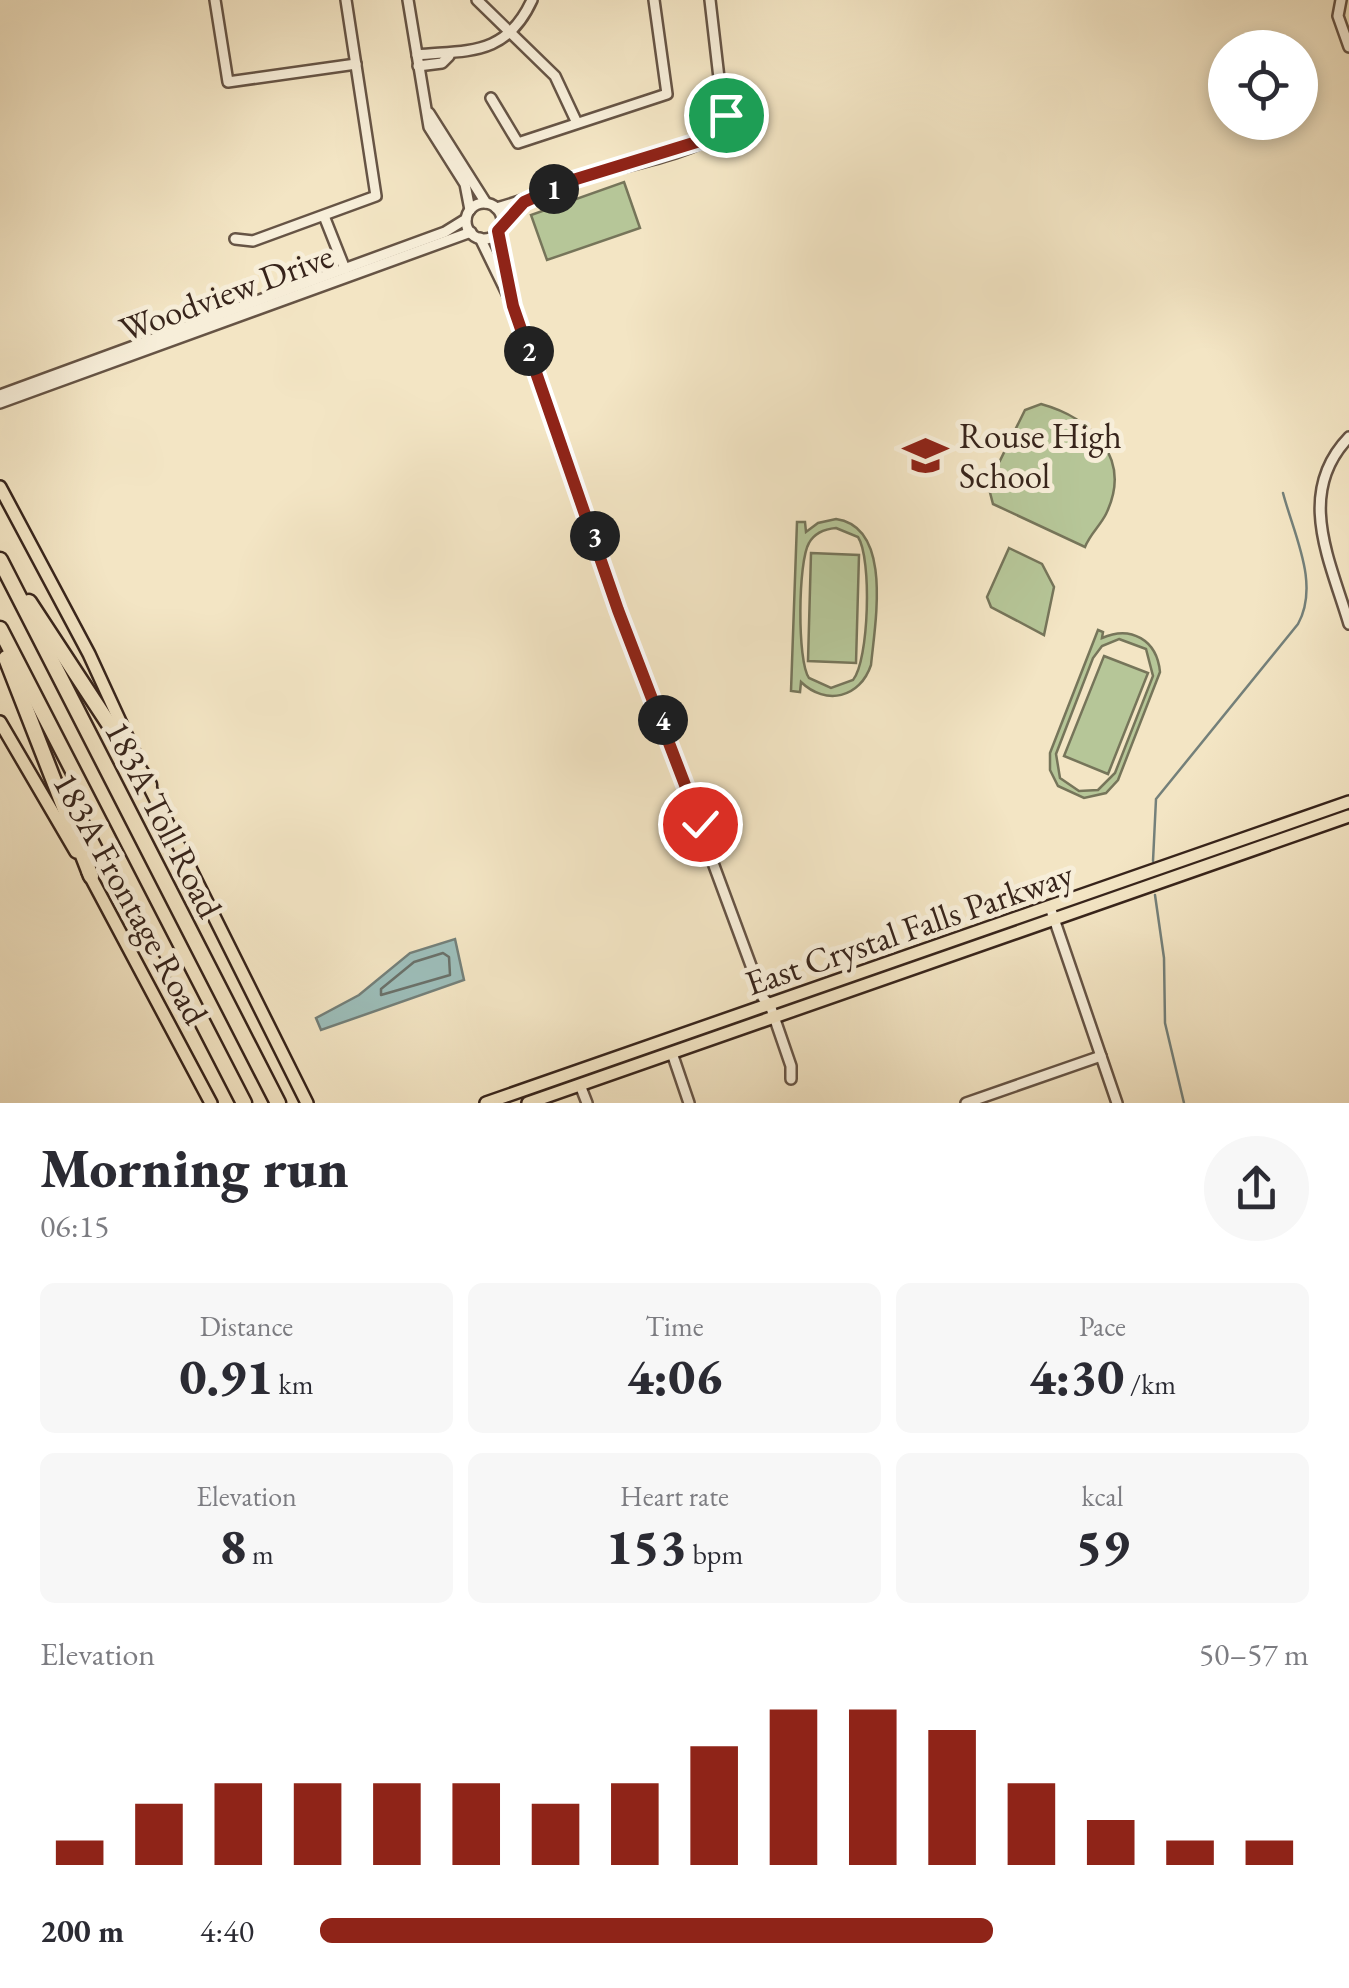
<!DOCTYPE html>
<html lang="en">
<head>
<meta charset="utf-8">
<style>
	:root { --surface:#fff; --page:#f7f7f7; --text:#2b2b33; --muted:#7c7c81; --accent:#8f2418 }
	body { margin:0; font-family:"EB Garamond",serif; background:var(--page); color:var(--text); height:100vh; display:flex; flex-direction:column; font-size:38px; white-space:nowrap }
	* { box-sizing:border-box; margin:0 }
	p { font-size:32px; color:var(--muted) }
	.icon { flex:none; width:55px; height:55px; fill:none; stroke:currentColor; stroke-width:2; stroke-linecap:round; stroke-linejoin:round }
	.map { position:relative; height:1103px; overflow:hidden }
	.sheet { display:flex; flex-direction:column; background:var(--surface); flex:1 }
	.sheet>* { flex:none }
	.controls { position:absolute; left:1208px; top:30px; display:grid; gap:20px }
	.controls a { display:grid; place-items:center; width:110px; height:110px; border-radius:50%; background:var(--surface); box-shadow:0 5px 15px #0003; font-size:50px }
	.pin { position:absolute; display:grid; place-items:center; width:85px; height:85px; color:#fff; margin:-42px; border:5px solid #fff; border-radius:50%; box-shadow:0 2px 10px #0007 }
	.km { position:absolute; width:50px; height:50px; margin:-25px; border-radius:50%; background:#222; color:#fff; font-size:28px; line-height:50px; text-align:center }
	.round { display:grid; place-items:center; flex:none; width:105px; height:105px; border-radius:52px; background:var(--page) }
	.overview { display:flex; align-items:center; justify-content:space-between; height:170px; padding:0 40px }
	h1 { font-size:55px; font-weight:800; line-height:75px }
	.figures { display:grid; grid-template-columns:repeat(3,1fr); gap:15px; height:170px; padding:10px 40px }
	.figures div { display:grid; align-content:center; border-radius:15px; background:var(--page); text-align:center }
	.figures b { font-size:50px; font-weight:800 }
	.figures small { font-size:28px; font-weight:400 }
	.figures p { font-size:28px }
	.chart { height:280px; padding:20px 40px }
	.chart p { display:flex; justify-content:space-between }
	.chart svg { width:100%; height:180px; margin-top:10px; stroke:var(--accent); stroke-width:6 }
	ul { padding:0 40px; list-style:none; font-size:32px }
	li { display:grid; grid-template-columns:160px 120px 1fr; align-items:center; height:75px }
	li i { height:25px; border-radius:12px; background:var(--accent) }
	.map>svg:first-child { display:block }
	.green { fill:#b6c698; stroke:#76755a; stroke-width:2.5; fill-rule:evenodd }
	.water { fill:#9dbeba; stroke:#74807a; stroke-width:2.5 }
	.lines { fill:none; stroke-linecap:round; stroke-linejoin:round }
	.shore { stroke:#6a716a; stroke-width:2.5 }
	.stream { stroke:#74807a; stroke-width:2.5 }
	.minor-casing { stroke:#665445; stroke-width:14 }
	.major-casing { stroke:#37241b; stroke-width:16 }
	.highway-casing { stroke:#37241b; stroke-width:19 }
	.minor { stroke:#f7eed9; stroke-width:9 }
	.major { stroke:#f3e5c4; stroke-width:11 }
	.highway { stroke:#f3e5c4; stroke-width:14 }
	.route-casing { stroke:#fff; stroke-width:20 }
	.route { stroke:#8f2418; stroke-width:12 }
	.labels { text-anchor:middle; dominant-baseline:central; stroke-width:10; stroke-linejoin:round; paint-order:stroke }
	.street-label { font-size:35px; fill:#37241b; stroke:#f7eed9 }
	.poi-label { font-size:35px; fill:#37241b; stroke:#f7eed9; text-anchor:start }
</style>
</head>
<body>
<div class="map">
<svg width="1349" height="1103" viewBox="0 0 1349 1103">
	<rect width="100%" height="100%" fill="#f3e5c4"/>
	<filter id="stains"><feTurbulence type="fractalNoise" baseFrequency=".002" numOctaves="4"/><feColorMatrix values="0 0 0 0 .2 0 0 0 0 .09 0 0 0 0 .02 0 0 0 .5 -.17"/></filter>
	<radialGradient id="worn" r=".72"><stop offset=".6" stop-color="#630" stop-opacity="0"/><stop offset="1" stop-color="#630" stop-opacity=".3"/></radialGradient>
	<!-- green -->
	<g class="green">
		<polygon points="624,182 640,228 547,260 531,215"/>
		<path d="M1041,404C1092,418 1133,458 1106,514C1100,526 1090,534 1085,547L993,504L988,485L1025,410Z"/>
		<path d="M836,519C893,527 875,623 871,665C860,698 826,706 801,682L800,692L791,691L797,522H805L806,532L818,523ZM836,528L858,537C872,558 869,661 853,680L831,688L809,678C797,662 798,561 809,543C815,532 825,529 836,528Z"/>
		<polygon points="1009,548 1042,564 1054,587 1044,635 991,607 987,597"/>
		<polygon points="811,553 859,555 856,663 808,661"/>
		<path d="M1098,630L1103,632L1102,638C1131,625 1157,640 1160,672L1118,780L1106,793L1084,798L1058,786L1050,770V753ZM1119,639L1146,649L1153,676L1115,773L1098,790L1079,791L1060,778L1056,754L1093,658L1102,646Z"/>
		<polygon points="1104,656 1148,673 1108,774 1064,756"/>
	</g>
	<!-- water -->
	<polygon class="water" points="455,939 464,980 321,1030 316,1018 359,995 410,953"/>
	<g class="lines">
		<!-- shore -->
		<polygon class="shore" points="443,953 449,957 450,975 381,995 381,989 414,962"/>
		<!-- stream -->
		<g class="stream">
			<path d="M1153,861L1156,799L1298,624C1320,584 1294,535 1283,493"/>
			<polyline points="1155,895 1164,958 1165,1023 1184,1103"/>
		</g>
		<defs>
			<g id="minor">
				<polyline points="215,0 228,82 356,64"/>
				<polyline points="408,0 429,127 465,184 470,210"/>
				<polyline points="477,0 555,76 577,123"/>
				<polyline points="1341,0 1338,16 1349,47"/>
				<path d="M417,55C467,50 506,57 532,0"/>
				<polyline points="418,66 442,63 449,56"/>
				<polyline points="491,98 518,143 667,94 654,0"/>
				<polyline points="429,113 486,203"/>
				<circle cx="484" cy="221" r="18"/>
				<path d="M496,208C525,201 550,188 577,179C621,166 688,156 725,130L710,0"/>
				<polyline points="324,216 345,269"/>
				<polyline points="499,231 513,306"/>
				<polyline points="480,238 513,306 619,609 763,998 770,1005 791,1066 791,1079"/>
				<polyline points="235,239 253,241 376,196 346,0"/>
				<polyline points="0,395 445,232 466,219"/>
				<polyline points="0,403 471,232"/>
				<path d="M1349,437C1295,493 1330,560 1349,624"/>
				<polyline points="1050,907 1117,1103"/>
				<polyline points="672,1053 689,1103"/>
				<polyline points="580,1085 587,1103"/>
				<polyline points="966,1103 1101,1056"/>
			</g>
			<g id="major">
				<polyline points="0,487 89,654 135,754"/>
				<polyline points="0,722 76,852"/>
				<polyline points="146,780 307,1103"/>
				<polyline points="88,872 211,1103"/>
				<polyline points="486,1103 1349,802"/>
				<polyline points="528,1103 1349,816"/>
			</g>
			<g id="highway">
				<polyline points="0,560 278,1103"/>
				<polyline points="29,602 149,785"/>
				<polyline points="0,629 244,1103"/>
				<polyline points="6,658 91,876"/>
			</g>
		</defs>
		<!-- minor casing -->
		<use href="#minor" class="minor-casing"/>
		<!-- major casing -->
		<use href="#major" class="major-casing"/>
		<!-- highway casing -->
		<use href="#highway" class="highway-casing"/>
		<!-- minor -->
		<use href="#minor" class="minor"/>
		<!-- major -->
		<use href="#major" class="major"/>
		<!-- highway -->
		<use href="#highway" class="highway"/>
	</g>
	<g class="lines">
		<defs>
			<polyline id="route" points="700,824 618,610 513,306 498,231 524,202 573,180 713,137 726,130 726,115"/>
		</defs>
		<!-- route casing -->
		<use href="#route" class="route-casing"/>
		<!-- route -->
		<use href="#route" class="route"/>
	</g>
	<!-- icons -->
	<defs>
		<symbol id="school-bare" viewBox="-9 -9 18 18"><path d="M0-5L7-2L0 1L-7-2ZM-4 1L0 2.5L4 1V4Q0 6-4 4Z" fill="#8f2418" stroke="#f7eed9" stroke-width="2.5" paint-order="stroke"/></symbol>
	</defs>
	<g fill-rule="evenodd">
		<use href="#school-bare" x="894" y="424" width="63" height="63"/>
	</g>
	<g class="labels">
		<!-- street labels -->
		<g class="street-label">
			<text transform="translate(226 292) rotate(-20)">Woodview Drive</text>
			<text transform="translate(164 819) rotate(63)">183A Toll Road</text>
			<text transform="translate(131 898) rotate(61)">183A Frontage Road</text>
			<text transform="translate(909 928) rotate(-19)">East Crystal Falls Parkway</text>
		</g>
		<!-- poi labels -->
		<g class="poi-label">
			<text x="959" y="435">Rouse High<tspan x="959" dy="40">School</tspan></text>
		</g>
	</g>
	<rect width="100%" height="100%" filter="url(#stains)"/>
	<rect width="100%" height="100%" fill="url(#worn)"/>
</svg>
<div class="controls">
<a><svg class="icon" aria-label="locate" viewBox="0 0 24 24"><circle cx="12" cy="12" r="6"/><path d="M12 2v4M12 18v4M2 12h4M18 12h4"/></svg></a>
</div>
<div class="pin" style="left:726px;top:115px;background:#1e9e55"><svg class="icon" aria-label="arrive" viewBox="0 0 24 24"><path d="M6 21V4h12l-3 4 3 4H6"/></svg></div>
<div class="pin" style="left:700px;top:824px;background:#d93025"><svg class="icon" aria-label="check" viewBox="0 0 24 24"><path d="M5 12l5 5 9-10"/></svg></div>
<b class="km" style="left:554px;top:189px">1</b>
<b class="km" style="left:529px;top:351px">2</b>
<b class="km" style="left:595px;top:536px">3</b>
<b class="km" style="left:663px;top:720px">4</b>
</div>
<section class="sheet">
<div class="overview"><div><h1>Morning run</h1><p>06:15</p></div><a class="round"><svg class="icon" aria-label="share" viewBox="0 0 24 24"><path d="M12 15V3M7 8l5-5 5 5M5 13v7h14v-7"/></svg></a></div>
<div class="figures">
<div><p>Distance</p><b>0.91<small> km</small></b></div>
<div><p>Time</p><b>4:06</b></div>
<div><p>Pace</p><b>4:30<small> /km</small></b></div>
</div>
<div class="figures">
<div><p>Elevation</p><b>8<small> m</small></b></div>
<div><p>Heart rate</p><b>153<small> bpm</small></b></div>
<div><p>kcal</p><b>59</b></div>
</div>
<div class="chart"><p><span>Elevation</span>50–57 m</p>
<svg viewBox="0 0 160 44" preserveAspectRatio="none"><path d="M5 44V38M15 44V29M25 44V24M35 44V24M45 44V24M55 44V24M65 44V29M75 44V24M85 44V15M95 44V6M105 44V6M115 44V11M125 44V24M135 44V33M145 44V38M155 44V38"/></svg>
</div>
<ul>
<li><b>200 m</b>4:40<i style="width:68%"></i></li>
</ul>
</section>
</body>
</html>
